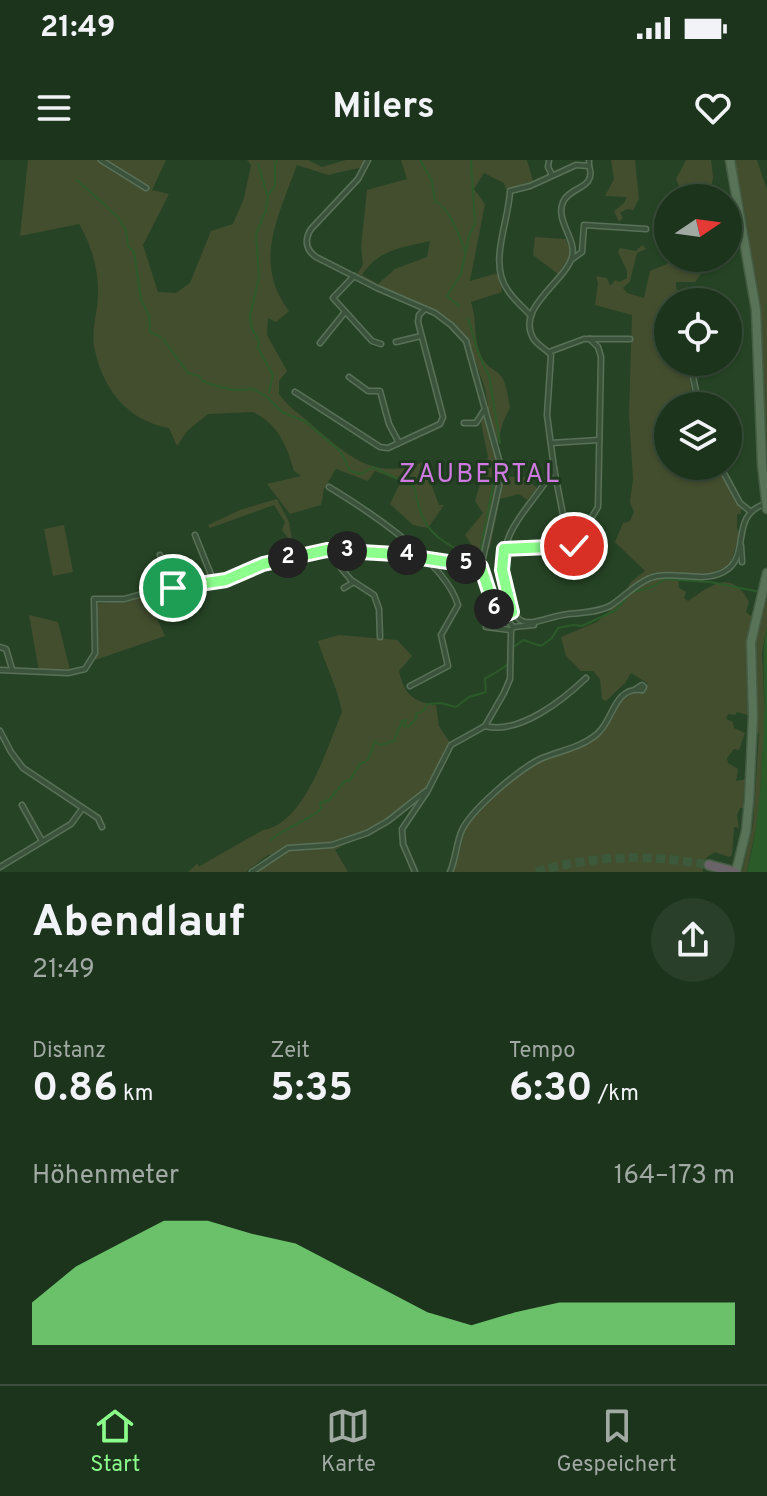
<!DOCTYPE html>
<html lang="de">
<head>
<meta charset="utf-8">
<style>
	:root { --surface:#1c331c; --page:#293f29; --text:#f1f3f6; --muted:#a0aaa3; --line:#3a4e3b; --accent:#8cfe8c }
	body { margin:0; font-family:Overpass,sans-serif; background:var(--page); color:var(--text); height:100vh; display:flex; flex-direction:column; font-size:30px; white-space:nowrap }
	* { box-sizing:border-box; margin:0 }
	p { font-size:26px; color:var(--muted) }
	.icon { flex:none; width:44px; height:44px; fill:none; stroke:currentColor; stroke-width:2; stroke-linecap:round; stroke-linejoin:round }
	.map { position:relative; height:712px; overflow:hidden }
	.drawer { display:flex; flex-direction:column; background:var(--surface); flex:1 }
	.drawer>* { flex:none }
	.needle { width:52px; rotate:77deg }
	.controls { position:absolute; left:654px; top:24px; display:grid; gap:16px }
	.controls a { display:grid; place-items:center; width:88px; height:88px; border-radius:50%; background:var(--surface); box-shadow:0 2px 6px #0004,0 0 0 2px var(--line); font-size:40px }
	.pin { position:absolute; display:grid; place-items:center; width:68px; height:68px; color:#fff; margin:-34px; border:4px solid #fff; border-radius:50%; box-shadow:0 2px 8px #0007 }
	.km { position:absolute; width:40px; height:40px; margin:-20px; border-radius:50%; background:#222; color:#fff; font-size:22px; line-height:40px; text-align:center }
	.round { display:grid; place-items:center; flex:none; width:84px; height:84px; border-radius:42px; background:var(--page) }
	.summary { display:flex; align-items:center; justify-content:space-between; height:136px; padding:0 32px }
	h1 { font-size:44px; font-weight:700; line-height:60px }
	.metrics { display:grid; grid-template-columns:repeat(3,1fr); gap:12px; height:136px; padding:8px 32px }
	.metrics div { display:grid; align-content:center }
	.metrics b { font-size:40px; font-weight:700 }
	.metrics small { font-size:22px; font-weight:400 }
	.metrics p { font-size:22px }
	.chart { height:224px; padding:16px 32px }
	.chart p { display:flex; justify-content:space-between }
	.chart svg { width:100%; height:144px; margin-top:8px; fill:var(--accent); opacity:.7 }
	.status { display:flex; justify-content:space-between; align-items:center; height:56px; padding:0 40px; background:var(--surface); direction:ltr }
	.status svg { height:22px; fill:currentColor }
	header { display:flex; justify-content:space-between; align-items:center; height:104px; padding:0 32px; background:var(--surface); font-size:36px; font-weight:700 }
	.menu { display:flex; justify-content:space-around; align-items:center; height:112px; border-top:2px solid var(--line); background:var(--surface); font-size:22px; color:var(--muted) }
	.menu a { display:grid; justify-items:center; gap:4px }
	.menu .on { color:var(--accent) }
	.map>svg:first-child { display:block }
	.green { fill:#434e2f; fill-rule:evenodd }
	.water { fill:#2c5b2a }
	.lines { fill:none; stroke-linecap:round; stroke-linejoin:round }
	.stream { stroke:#2c5b2a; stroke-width:2 }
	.trunk-tunnel { stroke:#3c593b; stroke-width:9; stroke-dasharray:9 4.5; stroke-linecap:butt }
	.minor-casing { stroke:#587158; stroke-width:7 }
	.primary-casing { stroke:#445d44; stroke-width:11 }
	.trunk-casing { stroke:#455e44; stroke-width:12 }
	.minor { stroke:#3b533a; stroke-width:4 }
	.primary { stroke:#597358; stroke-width:8 }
	.trunk { stroke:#6a6469; stroke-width:9 }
	.route-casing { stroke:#fff; stroke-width:16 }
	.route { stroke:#8cfe8c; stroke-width:10 }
	.labels { text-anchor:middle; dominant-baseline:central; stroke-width:6; stroke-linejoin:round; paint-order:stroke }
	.neighbourhood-label { font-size:26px; letter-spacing:2px; fill:#cf7ae1; stroke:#1f391e }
</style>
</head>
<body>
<div class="status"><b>21:49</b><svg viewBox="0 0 49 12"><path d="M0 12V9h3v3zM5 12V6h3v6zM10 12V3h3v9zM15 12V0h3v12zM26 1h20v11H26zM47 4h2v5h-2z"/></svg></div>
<header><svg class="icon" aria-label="menu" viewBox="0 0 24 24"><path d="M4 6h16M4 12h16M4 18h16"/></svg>Milers<svg class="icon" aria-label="heart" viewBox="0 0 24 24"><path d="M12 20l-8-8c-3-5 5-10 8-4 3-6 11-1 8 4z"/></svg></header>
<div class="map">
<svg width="767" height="712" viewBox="0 0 767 712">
	<rect width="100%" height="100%" fill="#264425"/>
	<!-- green -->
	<g class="green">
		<path d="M28,0H166L152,30L169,34L143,85L158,132L176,133L190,123L211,71L233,64L244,38L251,5L247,0H308L322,7L346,0H368L367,6L328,15L297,5C279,55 252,103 289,151L276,162L268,158L267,175L287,211L279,221V234C288,247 300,254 311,264C347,295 374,322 423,302L439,345H444L428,368L413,365L390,344L401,321L375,311L368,321L336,309L324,329L321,345L290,354L267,324L301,316L294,311C287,286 278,264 253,252L208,254L187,271L177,286L169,268C126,260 102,228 94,186C92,173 95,160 97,148C101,119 94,89 79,64L20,76Z"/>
		<path d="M401,0H527L533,21V24L506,30L504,23L484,13L474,29L485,44L470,121L498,113L502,132L471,142C477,160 473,175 480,193C487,210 492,206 501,216C507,223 508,239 510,248C498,268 494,295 502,317H525L537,328L527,340L519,334L500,339L490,388L477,393L465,375L483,353L475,341L488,297L481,263L488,246L485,229L468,180L447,159L433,150L391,133L357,114L363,105L361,87L367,30L407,19ZM430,81L427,97L395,109L378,124L362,115C379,89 401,88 430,81Z"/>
		<polygon points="611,0 635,0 639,39 633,50 627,49 620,53 623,58 619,62 614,51 624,43 627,37 605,36 614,19"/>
		<polygon points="686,0 711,0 713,17 710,38 684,38 676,19"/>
		<path d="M734,0H757L767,30V318C761,211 756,105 734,0Z"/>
		<polygon points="535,77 566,79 571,94 558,114 533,95"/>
		<path d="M642,85L646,89L637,93L630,121L623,128L627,133L644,138L650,111L667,104L671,98H701V102L708,104L695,122H676V129L687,134L691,142H668V202H688L691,229L697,246H668V306H718L741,349V354H737V368L740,375L730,404L712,414H681L678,417L679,428L686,432L684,438L688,441C710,426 731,407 749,442L746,452L752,457L747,495L751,556L737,552L735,555L728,554L726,559L733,562L734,568L745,573L739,590L734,589L727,598L728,603L738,609L736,621L743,620L746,617L748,580L747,630L744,631L743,648H740L737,655L739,668L734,667L732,695L729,697L715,692C706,697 702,701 703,712H452L468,663L508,622L538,602L594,579L603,572L619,541L635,532L643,533L646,531L647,523L631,513L625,523L606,541L602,539L600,519L593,511H581L566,496L561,477L597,462L631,431L628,427L632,421L645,411L615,382L623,363L630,361L634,352L630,342L633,319L629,255L632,155L595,145L598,123L596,116L607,118L610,126L615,120L620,122L627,118V111L618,92L620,88L636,91Z"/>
		<polygon points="277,339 289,362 295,397 289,379 282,370 285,362 274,345 210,368 208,365 240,350"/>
		<polygon points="64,365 73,412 53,416 44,369"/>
		<polygon points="767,428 767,466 762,493 765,556 759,653 747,712 742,712 753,664 759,573 756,572 753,496 755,471"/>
		<polygon points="147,436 165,476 95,500 98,487 96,444"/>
		<polygon points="29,455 58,462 70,510 39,511"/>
		<path d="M339,475L397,480L412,496L399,511C404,534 413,542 436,545L439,566L450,583C441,597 438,614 427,627C404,655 366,672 335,690L348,712H253L271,698L269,694L246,712H188L198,703V707L263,670C305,664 327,587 342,552C338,528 325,505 318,481Z"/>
	</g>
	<!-- water -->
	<path class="water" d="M767,466V712H747C760,662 762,610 764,558C766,526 760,497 767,466Z"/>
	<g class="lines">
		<!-- stream -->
		<g class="stream">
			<path d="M420,0L432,21L435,41C451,50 458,74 465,90"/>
			<polyline points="258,4 267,34"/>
			<polyline points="77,20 118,57 126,70 128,86 134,92 141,140 149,155 150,172 161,177"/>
			<polyline points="459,146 447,136 461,114 469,76 475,63 471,0"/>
			<polyline points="468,158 479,195 489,216 500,283"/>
			<path d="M163,179L188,213L199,216L203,221L213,225L234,230L254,229L267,237L282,252L306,262L341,292L350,311L361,314L373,307L414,327C417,337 418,348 423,358C432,378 458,393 479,395"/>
			<polyline points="269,232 273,215 258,188 259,181 252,169 250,156 259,117 256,74 266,50 268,35 275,26 275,6 277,0"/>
			<polyline points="481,388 497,305"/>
			<polyline points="515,486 523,480 541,486 552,478 558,468 573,465 582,466 616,450 630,433 652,427 665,419 710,422 760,432"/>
			<path d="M271,680C286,666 307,662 321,649L320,643L329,640L345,621L350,620L359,605L368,600L375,581L380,585L394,581L402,561L406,560L404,566L408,567L416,559V554L423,551L428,544L441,543L456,547L469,537L486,532L485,518C489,517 505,507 508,504"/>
		</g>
		<!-- trunk-tunnel -->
		<path class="trunk-tunnel" d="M536,712C593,695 650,694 709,705"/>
		<defs>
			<g id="minor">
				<polyline points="101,0 146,28"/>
				<path d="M368,0L358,19L311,69C304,80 306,90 316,97L377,128L435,153L451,165L466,181L501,307L499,326L481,407"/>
				<polyline points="549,0 548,7 552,15"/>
				<path d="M589,6C597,29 570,26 563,42C555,61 577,79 572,97C565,122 516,147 533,178C537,185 546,189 551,195L547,255L554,308C542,332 521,350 510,374C501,395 502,413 507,434C517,479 537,458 568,454C581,453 598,452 610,446C624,437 634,425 650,418C675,409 706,426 728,409C750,392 730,355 765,344"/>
				<polyline points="571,100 582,92 584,65 646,69"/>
				<polyline points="354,116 333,138 372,181 381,184"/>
				<polyline points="687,132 692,142"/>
				<path d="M531,156C524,148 515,141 509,132C487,104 509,62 510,31L530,26L576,5L589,6V0"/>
				<polyline points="396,182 421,176"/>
				<polyline points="320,183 345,152"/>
				<polyline points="549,192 584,179 630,179"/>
				<polyline points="690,202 699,246"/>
				<polyline points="349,217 368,231 380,231 389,264 399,283"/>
				<polyline points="295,232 380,287 388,288 440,264 443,257 418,162 419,155 425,149"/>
				<polyline points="464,263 476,263 485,249"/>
				<polyline points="551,283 599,280"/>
				<polyline points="720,306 740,343 751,352"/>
				<polyline points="554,308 569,386"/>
				<path d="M329,327C367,350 445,401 458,445L441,475L448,506L410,526"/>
				<polyline points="195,375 214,422"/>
				<polyline points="741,386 742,402"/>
				<polyline points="504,389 575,385 598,347 601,197 598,187 590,179"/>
				<polyline points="327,391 351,420 374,435 379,449 380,477"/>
				<polyline points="160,395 173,428"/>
				<polyline points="481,407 496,453 502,456 512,452"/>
				<polyline points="344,428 354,422"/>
				<polyline points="486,467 511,470"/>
				<polyline points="513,467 534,465"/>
				<polyline points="0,487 6,489 12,509"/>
				<polyline points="0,510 68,513 85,509 95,493 94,439 124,439 164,428 226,420 263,404 327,390 395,394 481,407"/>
				<polyline points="636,529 642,525 644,527 642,530"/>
				<path d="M485,566C519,575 563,540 586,518"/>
				<polyline points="0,571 11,592 23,608 98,658 102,667"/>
				<polyline points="22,645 42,681"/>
				<polyline points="0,707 71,664 82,649"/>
				<polyline points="252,712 288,688 332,685 367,673 388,661 426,631"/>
				<polyline points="415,712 403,684 402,669 427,632 451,585 485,566 504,533 510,519 511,471 513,467 505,456"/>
				<path d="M450,712C456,699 456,683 462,670C472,649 518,610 540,599C558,591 581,588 597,574C614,560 613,527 642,530"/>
			</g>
			<g id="primary">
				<polyline points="730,0 756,150 762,304 767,349"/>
				<polyline points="736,712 746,671 749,641 753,557 751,482 767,413"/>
			</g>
			<polyline id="trunk" points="709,705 735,712"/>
		</defs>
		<!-- minor casing -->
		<use href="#minor" class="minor-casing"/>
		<!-- primary casing -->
		<use href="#primary" class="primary-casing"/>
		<!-- trunk casing -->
		<use href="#trunk" class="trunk-casing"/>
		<!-- minor -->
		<use href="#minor" class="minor"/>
		<!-- primary -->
		<use href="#primary" class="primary"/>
		<!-- trunk -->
		<use href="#trunk" class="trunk"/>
	</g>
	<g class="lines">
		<defs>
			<polyline id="route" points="173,428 226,420 263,404 327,390 395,394 481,407 496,453 502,456 512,452 502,410 504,389 574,386"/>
		</defs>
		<!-- route casing -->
		<use href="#route" class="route-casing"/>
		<!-- route -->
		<use href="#route" class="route"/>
	</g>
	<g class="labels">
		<!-- neighbourhood labels -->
		<g class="neighbourhood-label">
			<text x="480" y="315">ZAUBERTAL</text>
		</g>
	</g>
</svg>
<div class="controls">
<a><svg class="needle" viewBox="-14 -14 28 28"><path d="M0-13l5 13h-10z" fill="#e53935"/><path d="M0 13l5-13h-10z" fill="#a0aaa3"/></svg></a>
<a><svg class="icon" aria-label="locate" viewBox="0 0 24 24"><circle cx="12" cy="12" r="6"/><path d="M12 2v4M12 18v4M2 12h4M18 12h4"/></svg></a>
<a><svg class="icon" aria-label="layers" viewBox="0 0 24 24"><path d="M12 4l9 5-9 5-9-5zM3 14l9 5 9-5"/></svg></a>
</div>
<div class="pin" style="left:173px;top:428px;background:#1e9e55"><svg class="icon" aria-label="arrive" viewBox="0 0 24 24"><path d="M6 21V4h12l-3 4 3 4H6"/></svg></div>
<div class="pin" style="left:574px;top:386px;background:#d93025"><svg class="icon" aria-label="check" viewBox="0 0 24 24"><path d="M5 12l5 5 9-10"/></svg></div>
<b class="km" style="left:288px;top:398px">2</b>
<b class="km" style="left:347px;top:391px">3</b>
<b class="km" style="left:407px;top:395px">4</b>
<b class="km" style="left:466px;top:404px">5</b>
<b class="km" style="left:494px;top:449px">6</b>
</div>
<section class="drawer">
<div class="summary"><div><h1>Abendlauf</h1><p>21:49</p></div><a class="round"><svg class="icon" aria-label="share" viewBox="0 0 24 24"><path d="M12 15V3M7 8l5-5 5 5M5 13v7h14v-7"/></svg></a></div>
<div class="metrics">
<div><p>Distanz</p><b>0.86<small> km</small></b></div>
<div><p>Zeit</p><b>5:35</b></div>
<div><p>Tempo</p><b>6:30<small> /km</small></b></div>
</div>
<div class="chart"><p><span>Höhenmeter</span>164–173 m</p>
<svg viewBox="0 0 160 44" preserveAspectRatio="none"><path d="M0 44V31L10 20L20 13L30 6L40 6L50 10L60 13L70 20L80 27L90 34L100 38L110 34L120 31L130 31L140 31L150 31L160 31V44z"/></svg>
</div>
</section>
<nav class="menu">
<a class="on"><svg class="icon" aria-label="home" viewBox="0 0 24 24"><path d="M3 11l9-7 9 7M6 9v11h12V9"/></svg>Start</a>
<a><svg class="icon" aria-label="map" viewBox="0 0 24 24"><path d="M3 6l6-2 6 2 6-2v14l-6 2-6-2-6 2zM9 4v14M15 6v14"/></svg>Karte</a>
<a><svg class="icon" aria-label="saved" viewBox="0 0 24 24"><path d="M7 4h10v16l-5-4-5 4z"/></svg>Gespeichert</a>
</nav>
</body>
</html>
